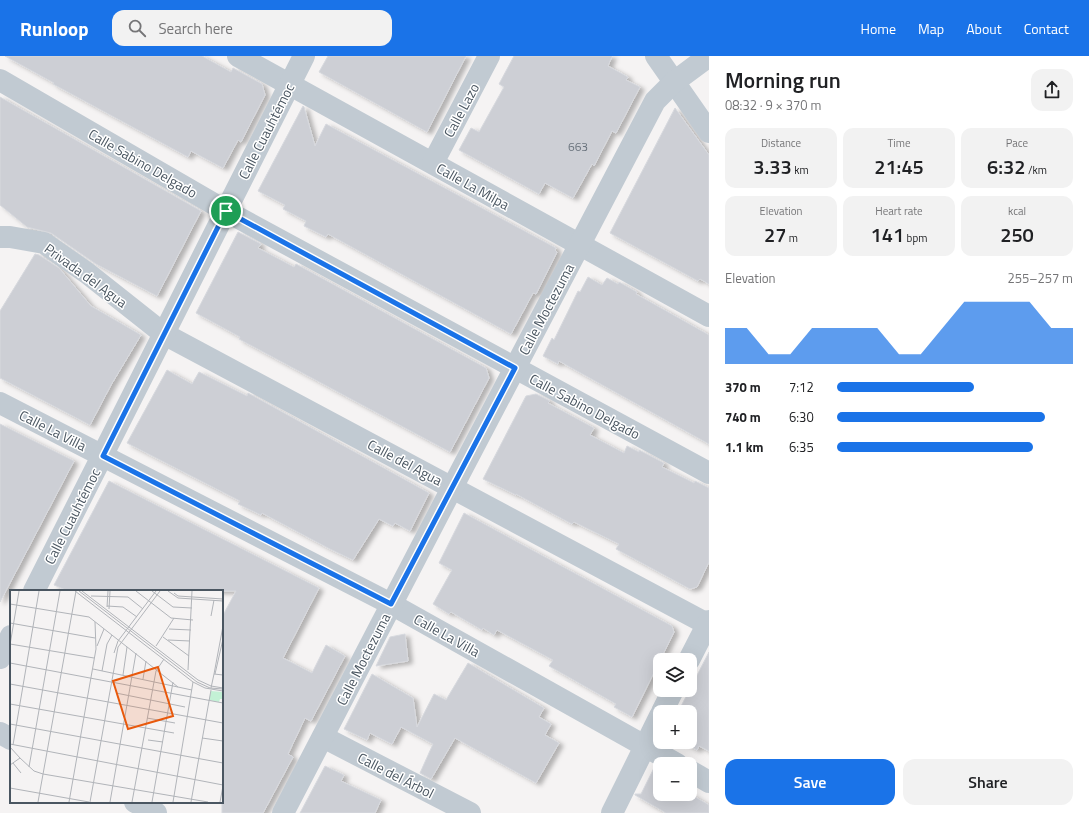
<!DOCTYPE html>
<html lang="en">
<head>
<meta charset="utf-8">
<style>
	:root { --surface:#fff; --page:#f2f2f2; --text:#202124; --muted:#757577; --accent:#1a73e8 }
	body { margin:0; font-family:"Titillium Web",sans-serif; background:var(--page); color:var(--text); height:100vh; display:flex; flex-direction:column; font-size:15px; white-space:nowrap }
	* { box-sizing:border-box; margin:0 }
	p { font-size:13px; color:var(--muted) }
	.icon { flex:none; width:22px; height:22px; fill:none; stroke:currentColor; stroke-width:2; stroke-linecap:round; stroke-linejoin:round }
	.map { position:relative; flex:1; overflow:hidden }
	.side { display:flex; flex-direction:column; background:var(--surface); width:380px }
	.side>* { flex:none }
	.fabs { position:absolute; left:653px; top:597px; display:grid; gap:8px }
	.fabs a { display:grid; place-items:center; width:44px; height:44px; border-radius:8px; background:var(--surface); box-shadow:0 4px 16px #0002; font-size:20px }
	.pin { position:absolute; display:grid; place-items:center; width:34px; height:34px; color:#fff; margin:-17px; border:2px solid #fff; border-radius:50%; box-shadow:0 1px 4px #0007 }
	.round { display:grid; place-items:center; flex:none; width:42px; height:42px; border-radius:12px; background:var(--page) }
	.summary { display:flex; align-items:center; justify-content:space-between; height:68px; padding:0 16px }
	h1 { font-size:22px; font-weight:600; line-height:30px }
	.figures { display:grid; grid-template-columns:repeat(3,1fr); gap:6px; height:68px; padding:4px 16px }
	.figures div { display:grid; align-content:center; border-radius:10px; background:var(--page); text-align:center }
	.figures b { font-size:20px; font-weight:600 }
	.figures small { font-size:11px; font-weight:400 }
	.figures p { font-size:11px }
	.chart { height:112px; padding:8px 16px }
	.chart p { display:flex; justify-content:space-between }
	.chart svg { width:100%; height:72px; margin-top:4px; fill:var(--accent); opacity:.7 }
	.button { display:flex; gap:8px; margin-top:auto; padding:8px 16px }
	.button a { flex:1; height:46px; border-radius:12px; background:var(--accent); color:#fff; font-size:16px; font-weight:600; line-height:46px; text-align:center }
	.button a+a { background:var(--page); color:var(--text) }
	ul { padding:0 16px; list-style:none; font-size:13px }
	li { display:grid; grid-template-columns:64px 48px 1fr; align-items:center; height:30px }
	li i { height:10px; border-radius:5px; background:var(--accent) }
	header { display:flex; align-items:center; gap:24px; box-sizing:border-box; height:56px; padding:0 20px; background:var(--accent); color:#fff }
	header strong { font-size:19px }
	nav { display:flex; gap:22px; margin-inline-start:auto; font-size:14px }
	.search { width:280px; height:36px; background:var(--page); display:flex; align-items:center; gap:10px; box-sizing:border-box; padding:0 14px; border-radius:12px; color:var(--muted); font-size:15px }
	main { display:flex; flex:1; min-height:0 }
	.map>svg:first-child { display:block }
	.building { fill:#cdcfd5; stroke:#d7d9de; filter:url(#shadow) }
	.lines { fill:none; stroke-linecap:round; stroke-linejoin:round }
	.street { stroke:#c1cad2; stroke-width:22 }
	.route-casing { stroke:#fff; stroke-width:8 }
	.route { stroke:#1a73e8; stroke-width:5 }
	.labels { text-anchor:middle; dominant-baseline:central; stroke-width:3; stroke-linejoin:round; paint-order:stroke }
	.number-label { font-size:12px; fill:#6b747e }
	.street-label { font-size:14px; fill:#4a5661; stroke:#fff }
	.inset-road { fill:none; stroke:#b1b4b9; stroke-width:1 }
	.view { fill:#e8590c; fill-opacity:0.15; stroke:#e8590c; stroke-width:2 }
	.inset-edge { fill:none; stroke:#4a5661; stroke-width:2 }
</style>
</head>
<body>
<header>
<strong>Runloop</strong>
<div class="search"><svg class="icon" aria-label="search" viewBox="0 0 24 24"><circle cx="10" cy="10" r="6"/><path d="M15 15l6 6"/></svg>Search here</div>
<nav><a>Home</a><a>Map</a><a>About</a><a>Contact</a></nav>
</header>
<main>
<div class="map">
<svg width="709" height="757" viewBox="0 0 709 757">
	<defs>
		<filter id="shadow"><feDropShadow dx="4.5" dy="2.5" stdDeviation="2" flood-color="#0004"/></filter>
	</defs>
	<rect width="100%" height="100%" fill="#f5f3f3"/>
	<!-- building -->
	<g class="building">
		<polygon points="5,0 202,0 231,16 233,12 262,28 265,39 241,86 238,84 223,112 191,95 188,101 53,28 54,27"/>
		<polygon points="328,0 466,0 427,76 319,16"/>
		<polygon points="514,0 612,0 608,10 628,21 626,24 640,31 616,77 612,75 594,110 592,108 573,142 545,127 539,138 459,94 471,72 479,76 504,31 499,28"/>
		<polygon points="0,41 201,155 157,240 96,208 51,177 27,171 0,149"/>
		<polygon points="303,50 304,51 315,90 326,68 556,192 555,194 557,196 536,238 533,237 511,278 328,178 326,181 304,170 306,165 283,153 285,149 258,135"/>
		<polygon points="675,52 709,99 709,228 700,223 698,225 610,177"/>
		<polygon points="238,176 261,188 258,192 294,211 296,208 486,312 489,322 450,396 239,283 240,281 196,257"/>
		<polygon points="35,198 39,199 59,212 91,250 141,279 111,329 90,369 0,322 0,255"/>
		<polygon points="588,221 602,229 607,222 618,228 619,226 637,236 636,238 709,279 709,388 559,305 558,308 543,300 552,282 554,284 578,235 580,236"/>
		<polygon points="167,314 192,328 199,316 247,340 248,337 429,437 410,475 395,467 393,470 379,463 353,504 330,493 262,457 261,459 238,448 240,445 127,387"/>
		<polygon points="536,338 550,345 548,347 594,372 590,379 624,397 627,390 639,396 639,394 664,407 662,411 694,427 695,425 709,432 709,506 697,531 690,533 616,493 619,488 574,466 572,468 516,438 516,439 483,423 526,340"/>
		<polygon points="0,368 74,405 0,546"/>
		<polygon points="109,425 319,532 283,602 312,617 326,589 345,600 311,665 305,662 288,698 293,701 263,757 222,757 222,561 236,535 68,535 54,529"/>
		<polygon points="464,457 672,570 674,576 632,661 614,651 616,648 549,610 553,604 497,574 494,579 483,572 482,574 451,556 449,558 433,548 452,514 439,507"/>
		<polygon points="405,578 408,605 376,610 390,581"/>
		<polygon points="709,596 709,695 699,690 697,694 682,686 690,686 690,656 678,656"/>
		<polygon points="468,607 544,652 539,661 551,668 545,679 559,687 536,727 455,682 431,723 420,717 433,688 401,671 392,688 370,677 367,684 344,673 372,618 413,642 417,671 434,638 446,644"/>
		<polygon points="325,710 344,719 341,725 381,744 375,757 300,757"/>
		<polygon points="655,710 660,713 660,738 690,738 709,749 709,757 666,757 635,739 635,738 641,738"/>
	</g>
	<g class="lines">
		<!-- street -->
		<g class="street">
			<polyline points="238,0 709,260"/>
			<polyline points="656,0 709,76"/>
			<polyline points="0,24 226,155 709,417"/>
			<polyline points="433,107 489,0"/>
			<polyline points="0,181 10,181 44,187 87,217 164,278 709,569"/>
			<polyline points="0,347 391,548 677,708"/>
			<polyline points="34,535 304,0"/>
			<polyline points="0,602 11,580"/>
			<polyline points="689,604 709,565"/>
			<polyline points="662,656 673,634"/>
			<polyline points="0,677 11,683"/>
			<polyline points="323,681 470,757"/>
			<polyline points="690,715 709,726"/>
			<polyline points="135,746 156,757"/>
			<polyline points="283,757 452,432 655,45 674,26 709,0"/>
			<polyline points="612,757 660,660"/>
		</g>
	</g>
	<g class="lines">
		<defs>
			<polygon id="route" points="226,155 515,312 391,548 103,400"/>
		</defs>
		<!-- route casing -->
		<use href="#route" class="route-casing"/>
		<!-- route -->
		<use href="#route" class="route"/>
	</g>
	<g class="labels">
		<!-- number labels -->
		<g class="number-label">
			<text x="578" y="90">663</text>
		</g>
		<!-- street labels -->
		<g class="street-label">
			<text transform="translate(461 54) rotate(-62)">Calle Lazo</text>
			<text transform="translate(266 75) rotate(-63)">Calle Cuauhtémoc</text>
			<text transform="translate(143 107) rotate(30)">Calle Sabino Delgado</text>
			<text transform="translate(473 130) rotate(29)">Calle La Milpa</text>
			<text transform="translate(86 219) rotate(36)">Privada del Agua</text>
			<text transform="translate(546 253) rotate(-62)">Calle Moctezuma</text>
			<text transform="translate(585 350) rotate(28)">Calle Sabino Delgado</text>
			<text transform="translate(53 374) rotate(27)">Calle La Villa</text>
			<text transform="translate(405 406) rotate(28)">Calle del Agua</text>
			<text transform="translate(72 460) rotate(-63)">Calle Cuauhtémoc</text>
			<text transform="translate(447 579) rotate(29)">Calle La Villa</text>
			<text transform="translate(363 603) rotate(-63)">Calle Moctezuma</text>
			<text transform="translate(396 719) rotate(27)">Calle del Árbol</text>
		</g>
	</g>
	<!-- overview -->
	<g transform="translate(10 534)">
		<rect width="213" height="213" fill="#f5f3f3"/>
		<path d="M201,101L213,102V109H210L209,112L199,110Z" fill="#c3f1d5"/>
		<path class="inset-road" d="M65,1L183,92L195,98L213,101M69,1L187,92L200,98L213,99M72,1L188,90L201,96L213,98M126,1L161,28L183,30M142,1L163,17L182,18M158,1L168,8L213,11M164,3L168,6L213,9M81,6L118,7L133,19M0,14L79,27L168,97M97,16L113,17L127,27M97,17L98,1M99,19L100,1M201,26L204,10M0,33L85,48M159,39L181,40M153,47L179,66M158,50L180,51M0,54L84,68M0,55L9,1M87,56L94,39M146,56L164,28M104,63L108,51L146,1M0,73L213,113M83,79L182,100M178,80L182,1M92,81L97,54L102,45M204,84L213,36M205,84L213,49M113,85L117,57M133,89L136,71M0,94L213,133M201,98L204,84L213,85M106,103L175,117M0,114L164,143M137,128L165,133M0,134L213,173M192,148L213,151M138,150L153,152M0,154L213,195M3,155L29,1M0,157L10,168L0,175M10,168L24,181L33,184L198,212M3,173L11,183M19,177L50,1M0,198L79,212M28,212L66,1M59,212L86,59L85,32M80,212L108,57L150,1M100,212L126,63M122,212L146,81L154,69M142,212L163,92M163,212L183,92M181,212L201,100M210,212L213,196"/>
		<path class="view" d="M148,77L163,126L118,139L103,91Z"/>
		<rect width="213" height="213" class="inset-edge"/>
	</g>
</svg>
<div class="fabs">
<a><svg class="icon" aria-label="layers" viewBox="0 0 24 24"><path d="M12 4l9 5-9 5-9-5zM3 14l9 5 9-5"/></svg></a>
<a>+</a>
<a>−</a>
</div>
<div class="pin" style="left:226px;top:155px;background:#1e9e55"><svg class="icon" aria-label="arrive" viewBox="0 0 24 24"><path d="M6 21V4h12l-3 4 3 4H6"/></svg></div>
</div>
<section class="side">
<div class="summary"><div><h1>Morning run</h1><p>08:32 · 9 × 370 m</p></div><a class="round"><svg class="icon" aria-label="share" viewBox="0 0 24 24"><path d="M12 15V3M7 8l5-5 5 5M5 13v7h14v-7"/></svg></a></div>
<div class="figures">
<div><p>Distance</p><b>3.33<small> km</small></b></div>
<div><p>Time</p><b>21:45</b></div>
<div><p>Pace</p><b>6:32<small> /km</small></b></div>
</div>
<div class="figures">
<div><p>Elevation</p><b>27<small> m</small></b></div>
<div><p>Heart rate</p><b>141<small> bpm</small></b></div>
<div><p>kcal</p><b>250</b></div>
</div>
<div class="chart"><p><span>Elevation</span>255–257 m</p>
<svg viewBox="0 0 160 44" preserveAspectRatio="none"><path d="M0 44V22L10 22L20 38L30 38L40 22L50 22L60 22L70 22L80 38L90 38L100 22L110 6L120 6L130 6L140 6L150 22L160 22V44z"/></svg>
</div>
<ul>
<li><b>370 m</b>7:12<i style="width:58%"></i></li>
<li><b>740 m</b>6:30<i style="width:88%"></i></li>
<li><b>1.1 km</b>6:35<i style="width:83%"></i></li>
</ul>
<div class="button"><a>Save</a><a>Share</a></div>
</section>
</main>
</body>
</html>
